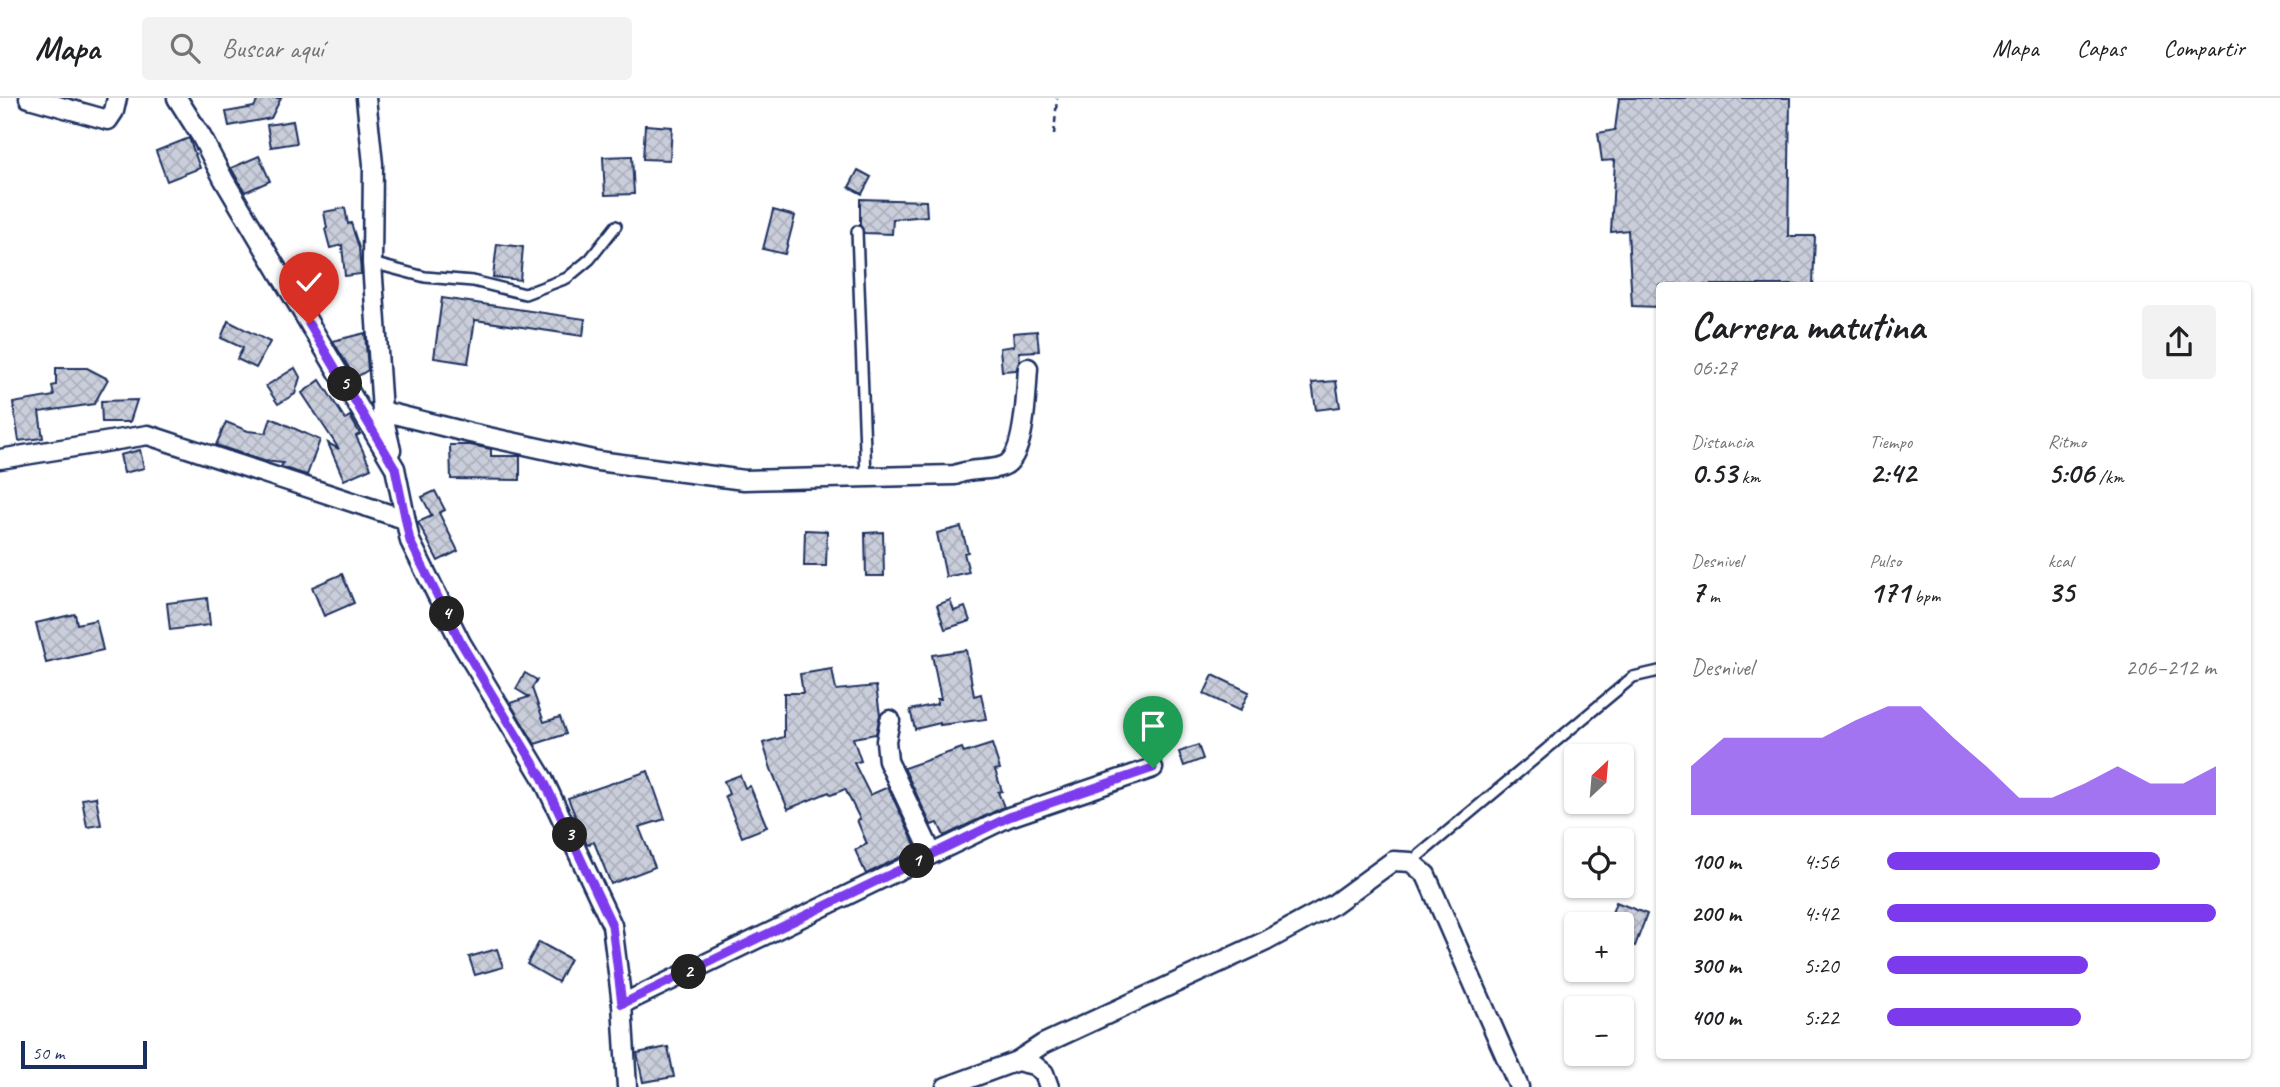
<!DOCTYPE html>
<html lang="es">
<head>
<meta charset="utf-8">
<style>
	:root { --surface:#fff; --page:#f2f2f2; --text:#202124; --muted:#757577; --line:#e0e0e0; --accent:#7c3aed }
	body { margin:0; font-family:Caveat,sans-serif; background:var(--page); color:var(--text); height:100vh; display:flex; flex-direction:column; font-size:26px; white-space:nowrap }
	* { box-sizing:border-box; margin:0 }
	p { font-size:23px; color:var(--muted) }
	.icon { flex:none; width:38px; height:38px; fill:none; stroke:currentColor; stroke-width:2; stroke-linecap:round; stroke-linejoin:round }
	.map { position:relative; flex:1; overflow:hidden }
	.side { position:absolute; left:1656px; top:184px; width:595px; height:777px; display:flex; flex-direction:column; background:var(--surface); border-radius:7px; box-shadow:0 2px 5px #0004 }
	.side>* { flex:none }
	.needle { width:46px; rotate:26deg }
	.controls { position:absolute; left:1564px; top:646px; display:grid; gap:14px }
	.controls a { display:grid; place-items:center; width:70px; height:70px; border-radius:7px; background:var(--surface); box-shadow:0 2px 5px #0004; font-size:35px }
	.scale { position:absolute; left:21px; bottom:18px; width:126px; box-sizing:border-box; padding-left:7px; border:4px solid #1b2f5e; border-top:0; font-size:19px; line-height:24px; white-space:nowrap; color:#1b2f5e; -webkit-text-stroke:5px #fff; paint-order:stroke }
	.pin { position:absolute; display:grid; place-items:center; width:60px; height:60px; color:#fff; margin:-72px -30px; border-radius:50% 50% 50% 0; rotate:-45deg; box-shadow:0 0 7px #0007 }
	.pin .icon { rotate:45deg }
	.km { position:absolute; width:35px; height:35px; margin:-18px; border-radius:50%; background:#222; color:#fff; font-size:19px; line-height:35px; text-align:center }
	.round { display:grid; place-items:center; flex:none; width:74px; height:74px; border-radius:7px; background:var(--page) }
	.headline { display:flex; align-items:center; justify-content:space-between; height:119px; padding:0 35px }
	h1 { font-size:38px; font-weight:700; line-height:52px }
	.metrics { display:grid; grid-template-columns:repeat(3,1fr); gap:10px; height:119px; padding:7px 35px }
	.metrics div { display:grid; align-content:center }
	.metrics b { font-size:30px; font-weight:700 }
	.metrics small { font-size:19px; font-weight:400 }
	.metrics p { font-size:19px }
	.chart { height:196px; padding:14px 35px }
	.chart p { display:flex; justify-content:space-between }
	.chart svg { width:100%; height:126px; margin-top:7px; fill:var(--accent); opacity:.7 }
	ul { padding:0 35px; list-style:none; font-size:23px }
	li { display:grid; grid-template-columns:112px 84px 1fr; align-items:center; height:52px }
	li i { height:18px; border-radius:9px; background:var(--accent) }
	header { display:flex; align-items:center; gap:42px; box-sizing:border-box; height:98px; padding:0 35px; background:var(--surface); border-bottom:2px solid var(--line) }
	header strong { font-size:33px }
	nav { display:flex; gap:38px; margin-inline-start:auto; font-size:24px }
	.search { width:490px; height:63px; background:var(--page); display:flex; align-items:center; gap:18px; box-sizing:border-box; padding:0 24px; border-radius:7px; color:var(--muted); font-size:26px }
	.map>svg:first-child { display:block }
	.building { fill:url(#building-cross-hatch); stroke:#1b2f5e; stroke-width:2 }
	.lines { fill:none; stroke-linecap:round; stroke-linejoin:round }
	.lane-casing { stroke:#1b2f5e; stroke-width:14 }
	.street-casing { stroke:#1b2f5e; stroke-width:23 }
	.path { stroke:#1b2f5e; stroke-width:2.5; stroke-dasharray:7 5; stroke-linecap:butt }
	.lane { stroke:#fff; stroke-width:9 }
	.street { stroke:#fff; stroke-width:18 }
	.route-casing { stroke:#fff; stroke-width:14 }
	.route { stroke:#7c3aed; stroke-width:9 }
</style>
</head>
<body>
<header>
<strong>Mapa</strong>
<div class="search"><svg class="icon" aria-label="search" viewBox="0 0 24 24"><circle cx="10" cy="10" r="6"/><path d="M15 15l6 6"/></svg>Buscar aquí</div>
<nav><a>Mapa</a><a>Capas</a><a>Compartir</a></nav>
</header>
<div class="map">
<svg width="2280" height="989" viewBox="0 0 2280 989">
	<defs>
		<pattern id="building-cross-hatch" width="8" height="8" patternUnits="userSpaceOnUse" patternTransform="scale(1.75)"><rect width="8" height="8" fill="#caceda"/><path d="M0 0l8 8M0 8l8-8" fill="none" stroke="#adb1be"/></pattern>
	</defs>
	<rect width="100%" height="100%" fill="#fff"/>
	<filter id="ink" filterUnits="userSpaceOnUse"><feTurbulence type="fractalNoise" baseFrequency=".0143" numOctaves="2"/><feDisplacementMap in="SourceGraphic" scale="14" xChannelSelector="R" yChannelSelector="G"/><feConvolveMatrix kernelMatrix="1 2 1 2 8 2 1 2 1" color-interpolation-filters="sRGB"/></filter>
	<g filter="url(#ink)">
		<!-- building -->
		<g class="building">
			<polygon points="259,0 281,0 271,20 229,28 226,14 254,9"/>
			<polygon points="1619,0 1790,0 1788,138 1815,138 1813,187 1659,187 1659,209 1632,208 1628,132 1611,134 1615,62 1602,63 1598,35 1615,32"/>
			<polygon points="293,23 297,45 271,49 267,27"/>
			<polygon points="645,27 672,29 670,62 643,61"/>
			<polygon points="189,40 200,70 167,83 156,53"/>
			<polygon points="259,58 270,83 245,94 231,70"/>
			<polygon points="632,58 634,96 605,97 603,59"/>
			<polygon points="858,72 871,79 862,96 849,89"/>
			<polygon points="860,101 926,103 927,118 893,121 892,136 864,135 860,127"/>
			<polygon points="345,110 348,126 351,125 359,150 361,176 345,178 342,147 330,150 325,131 327,130 324,114"/>
			<polygon points="773,112 795,118 785,156 763,151"/>
			<polygon points="497,146 523,149 520,182 493,179"/>
			<polygon points="442,200 585,221 583,238 475,222 468,265 434,260"/>
			<polygon points="228,223 270,244 256,270 237,261 243,250 221,240"/>
			<polygon points="1037,233 1039,253 1019,254 1020,262 1016,272 1002,273 1000,250 1014,248 1013,235"/>
			<polygon points="365,235 368,272 355,280 333,243"/>
			<polygon points="56,270 87,270 108,281 94,306 39,314 43,340 19,343 13,305 54,298 52,288 56,287"/>
			<polygon points="295,270 300,279 295,296 278,306 266,288"/>
			<polygon points="320,282 345,321 350,318 360,336 356,338 371,370 344,382 328,345 339,351 302,295"/>
			<polygon points="1336,283 1340,309 1316,312 1312,285"/>
			<polygon points="137,302 130,324 102,324 101,303"/>
			<polygon points="271,320 320,342 307,377 281,369 283,365 264,363 216,347 226,324 248,333 266,335"/>
			<polygon points="450,347 470,347 491,351 491,358 520,358 520,382 451,381"/>
			<polygon points="140,352 144,370 124,375 120,357"/>
			<polygon points="435,393 445,412 439,415 458,453 438,463 418,424 432,418 422,399"/>
			<polygon points="961,429 968,454 964,455 969,474 946,479 937,435"/>
			<polygon points="805,432 827,433 826,468 804,468"/>
			<polygon points="883,434 884,478 866,478 865,435"/>
			<polygon points="342,476 354,505 324,518 312,489"/>
			<polygon points="207,500 210,527 170,532 167,505"/>
			<polygon points="950,502 954,513 965,509 970,523 945,531 937,507"/>
			<polygon points="75,516 77,526 96,522 103,552 46,565 36,525"/>
			<polygon points="966,552 974,598 981,596 986,621 940,627 940,625 915,631 910,612 937,606 937,601 941,601 932,557"/>
			<polygon points="832,571 836,592 876,588 880,617 876,636 853,640 861,663 854,665 870,697 888,689 917,751 866,776 855,752 867,746 857,722 860,721 845,691 831,697 829,694 788,711 771,671 763,645 784,639 784,595 803,595 800,576"/>
			<polygon points="525,575 537,582 532,590 544,624 560,619 566,636 535,646 510,605 529,599 516,591"/>
			<polygon points="1213,577 1249,594 1240,613 1204,596"/>
			<polygon points="1164,617 1169,631 1149,638 1144,624"/>
			<polygon points="992,646 1000,671 995,672 1002,693 998,694 1004,709 944,738 938,725 931,727 904,670 962,650 964,655"/>
			<polygon points="1198,647 1203,661 1184,668 1179,654"/>
			<polygon points="648,673 665,721 639,729 655,769 611,786 594,744 587,747 568,700"/>
			<polygon points="740,677 745,690 750,688 767,729 742,739 725,698 729,696 724,683"/>
			<polygon points="96,699 101,727 87,729 82,701"/>
			<polygon points="1616,804 1647,816 1635,848 1622,843 1622,826 1608,826"/>
			<polygon points="539,844 570,861 558,884 527,866"/>
			<polygon points="497,851 503,869 475,877 469,859"/>
			<polygon points="668,949 674,979 643,984 637,955"/>
		</g>
		<g class="lines">
			<defs>
				<g id="lane">
					<polyline points="857,133 866,379"/>
					<polyline points="372,165 425,179 473,183 525,196 567,180 590,161 616,128"/>
					<polyline points="1411,764 1633,579 1659,573"/>
				</g>
				<g id="street">
					<polyline points="29,0 108,22 114,13 117,0"/>
					<polyline points="177,0 201,38 224,82 395,370 410,443 461,545 543,681 612,827 622,906 627,989"/>
					<polyline points="366,0 373,66 372,165 382,313 391,352"/>
					<path d="M382,313L470,335L598,363L744,382L955,377C972,369 988,374 1003,368C1026,360 1026,293 1028,270"/>
					<polyline points="0,361 148,337 404,421"/>
					<polyline points="890,622 886,643 888,663 932,756"/>
					<polyline points="622,906 1009,719 1153,670"/>
					<polyline points="1017,963 1043,946 1266,843 1334,806 1393,763 1411,764 1426,777 1519,989"/>
					<polyline points="946,989 1017,963 1034,967 1044,975 1049,989"/>
				</g>
			</defs>
			<!-- lane casing -->
			<use href="#lane" class="lane-casing"/>
			<!-- street casing -->
			<use href="#street" class="street-casing"/>
			<!-- path -->
			<polyline class="path" points="1054,37 1057,0"/>
			<!-- lane -->
			<use href="#lane" class="lane"/>
			<!-- street -->
			<use href="#street" class="street"/>
		</g>
	</g>
	<g class="lines" filter="url(#ink)">
		<defs>
			<polyline id="route" points="309,226 395,370 410,443 461,545 543,681 612,827 622,906 1009,719 1153,670"/>
		</defs>
		<!-- route casing -->
		<use href="#route" class="route-casing"/>
		<!-- route -->
		<use href="#route" class="route"/>
	</g>
</svg>
<div class="controls">
<a><svg class="needle" viewBox="-14 -14 28 28"><path d="M0-13l5 13h-10z" fill="#e53935"/><path d="M0 13l5-13h-10z" fill="#757577"/></svg></a>
<a><svg class="icon" aria-label="locate" viewBox="0 0 24 24"><circle cx="12" cy="12" r="6"/><path d="M12 2v4M12 18v4M2 12h4M18 12h4"/></svg></a>
<a>+</a>
<a>−</a>
</div>
<div class="scale">50 m</div>
<div class="pin" style="left:1153px;top:670px;background:#1e9e55"><svg class="icon" aria-label="arrive" viewBox="0 0 24 24"><path d="M6 21V4h12l-3 4 3 4H6"/></svg></div>
<div class="pin" style="left:309px;top:226px;background:#d93025"><svg class="icon" aria-label="check" viewBox="0 0 24 24"><path d="M5 12l5 5 9-10"/></svg></div>
<b class="km" style="left:917px;top:763px">1</b>
<b class="km" style="left:689px;top:874px">2</b>
<b class="km" style="left:570px;top:737px">3</b>
<b class="km" style="left:447px;top:516px">4</b>
<b class="km" style="left:345px;top:286px">5</b>
<section class="side">
<div class="headline"><div><h1>Carrera matutina</h1><p>06:27</p></div><a class="round"><svg class="icon" aria-label="share" viewBox="0 0 24 24"><path d="M12 15V3M7 8l5-5 5 5M5 13v7h14v-7"/></svg></a></div>
<div class="metrics">
<div><p>Distancia</p><b>0.53<small> km</small></b></div>
<div><p>Tiempo</p><b>2:42</b></div>
<div><p>Ritmo</p><b>5:06<small> /km</small></b></div>
</div>
<div class="metrics">
<div><p>Desnivel</p><b>7<small> m</small></b></div>
<div><p>Pulso</p><b>171<small> bpm</small></b></div>
<div><p>kcal</p><b>35</b></div>
</div>
<div class="chart"><p><span>Desnivel</span>206–212 m</p>
<svg viewBox="0 0 160 44" preserveAspectRatio="none"><path d="M0 44V27L10 17L20 17L30 17L40 17L50 11L60 6L70 6L80 17L90 27L100 38L110 38L120 33L130 27L140 33L150 33L160 27V44z"/></svg>
</div>
<ul>
<li><b>100 m</b>4:56<i style="width:83%"></i></li>
<li><b>200 m</b>4:42<i style="width:100%"></i></li>
<li><b>300 m</b>5:20<i style="width:61%"></i></li>
<li><b>400 m</b>5:22<i style="width:59%"></i></li>
</ul>
</section>
</div>
</body>
</html>
